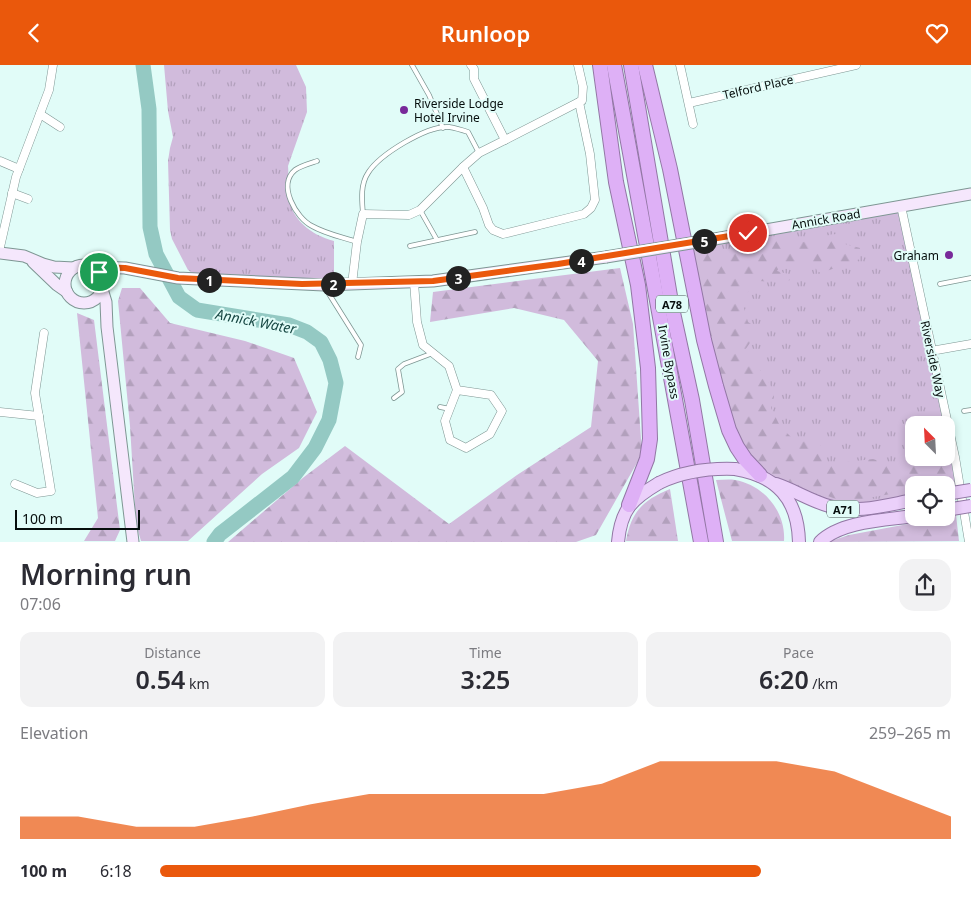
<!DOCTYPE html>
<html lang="en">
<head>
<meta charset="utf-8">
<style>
	:root { --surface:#fff; --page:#f2f2f3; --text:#2b2b33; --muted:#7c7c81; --accent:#ea580c }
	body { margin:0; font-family:"Noto Sans",sans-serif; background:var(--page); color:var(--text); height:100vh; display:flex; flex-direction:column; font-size:19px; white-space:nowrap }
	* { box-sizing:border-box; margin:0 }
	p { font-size:16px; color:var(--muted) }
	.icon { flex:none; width:28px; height:28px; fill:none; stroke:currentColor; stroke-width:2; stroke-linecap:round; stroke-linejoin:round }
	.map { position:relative; height:477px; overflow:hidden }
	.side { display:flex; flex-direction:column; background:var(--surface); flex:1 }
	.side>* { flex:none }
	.needle { width:32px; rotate:336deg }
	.controls { position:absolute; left:905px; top:351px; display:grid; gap:10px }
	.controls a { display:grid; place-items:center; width:50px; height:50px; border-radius:10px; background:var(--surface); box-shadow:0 2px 8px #0003; font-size:25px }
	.scale { position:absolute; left:15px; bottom:12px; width:125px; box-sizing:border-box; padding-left:5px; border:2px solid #060e0d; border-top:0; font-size:14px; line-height:18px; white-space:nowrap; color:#060e0d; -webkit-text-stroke:4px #e1fcf8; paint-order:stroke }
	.pin { position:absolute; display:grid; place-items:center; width:42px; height:42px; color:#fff; margin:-21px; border:2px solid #fff; border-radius:50%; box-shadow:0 1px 5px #0007 }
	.km { position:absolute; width:25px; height:25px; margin:-12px; border-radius:50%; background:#222; color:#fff; font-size:14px; line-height:25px; text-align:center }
	.round { display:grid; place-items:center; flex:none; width:52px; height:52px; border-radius:15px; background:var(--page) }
	.head { display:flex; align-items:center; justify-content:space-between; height:85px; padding:0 20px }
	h1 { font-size:28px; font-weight:600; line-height:38px }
	.metrics { display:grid; grid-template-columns:repeat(3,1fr); gap:8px; height:85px; padding:5px 20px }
	.metrics div { display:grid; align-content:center; border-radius:12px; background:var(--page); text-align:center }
	.metrics b { font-size:25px; font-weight:600 }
	.metrics small { font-size:14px; font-weight:400 }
	.metrics p { font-size:14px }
	.chart { height:140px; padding:10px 20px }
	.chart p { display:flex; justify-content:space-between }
	.chart svg { width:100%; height:90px; margin-top:5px; fill:var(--accent); opacity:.7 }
	ul { padding:0 20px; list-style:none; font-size:16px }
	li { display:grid; grid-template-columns:80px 60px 1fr; align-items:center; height:38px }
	li i { height:12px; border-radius:6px; background:var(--accent) }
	header { display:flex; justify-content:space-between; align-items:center; height:65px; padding:0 20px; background:var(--accent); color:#fff; font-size:22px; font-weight:600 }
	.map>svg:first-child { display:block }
	.grass { fill:url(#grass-tufts) }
	.forest { fill:url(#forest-firs) }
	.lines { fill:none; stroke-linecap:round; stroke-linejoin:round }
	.river { stroke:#94c9c3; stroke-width:15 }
	.lane-casing { stroke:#7e9693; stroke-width:5.5 }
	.street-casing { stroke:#7e9693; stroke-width:9 }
	.secondary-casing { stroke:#7e9693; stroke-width:13 }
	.primary-casing { stroke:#9277a4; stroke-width:14 }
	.highway-casing { stroke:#9277a4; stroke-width:16 }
	.lane { stroke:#fff; stroke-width:4 }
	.street { stroke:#fff; stroke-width:8 }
	.secondary { stroke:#f5e7fc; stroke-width:11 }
	.primary { stroke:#ebd0fa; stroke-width:12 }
	.highway { stroke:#deb0f6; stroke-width:14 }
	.secondary-bridge-casing { stroke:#7e9693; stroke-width:13; stroke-linecap:butt }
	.primary-bridge-casing { stroke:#9277a4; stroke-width:14; stroke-linecap:butt }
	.secondary-bridge { stroke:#f5e7fc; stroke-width:11 }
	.primary-bridge { stroke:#ebd0fa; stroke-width:12 }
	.route-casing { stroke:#fff; stroke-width:10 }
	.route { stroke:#ea580c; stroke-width:6 }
	.poi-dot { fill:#78299a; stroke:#e1fcf8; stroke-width:2 }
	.labels { text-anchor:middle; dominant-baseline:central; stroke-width:4; stroke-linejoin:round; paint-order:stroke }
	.shield { fill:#e1fcf8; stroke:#485554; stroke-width:1 }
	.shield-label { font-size:11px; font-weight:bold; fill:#060e0d }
	.street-label { font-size:12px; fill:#060e0d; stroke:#e1fcf8 }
	.poi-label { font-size:12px; fill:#060e0d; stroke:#e1fcf8; text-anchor:start }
	.water-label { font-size:14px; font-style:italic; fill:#184844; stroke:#e1fcf8 }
</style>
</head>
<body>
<header><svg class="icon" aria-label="back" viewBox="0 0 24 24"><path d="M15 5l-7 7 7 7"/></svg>Runloop<svg class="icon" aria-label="heart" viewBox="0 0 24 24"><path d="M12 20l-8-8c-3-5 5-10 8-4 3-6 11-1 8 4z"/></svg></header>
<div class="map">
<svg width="971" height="477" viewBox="0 0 971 477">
	<defs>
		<pattern id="grass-tufts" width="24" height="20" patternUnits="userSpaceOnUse" patternTransform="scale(1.25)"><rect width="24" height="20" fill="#d1bbdc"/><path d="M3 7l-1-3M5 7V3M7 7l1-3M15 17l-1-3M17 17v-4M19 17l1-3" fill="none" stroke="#b2a0bc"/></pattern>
		<pattern id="forest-firs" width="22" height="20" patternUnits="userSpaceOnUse" patternTransform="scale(1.25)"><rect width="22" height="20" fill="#d1bbdc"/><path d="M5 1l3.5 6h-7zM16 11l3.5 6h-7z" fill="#b2a0bc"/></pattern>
	</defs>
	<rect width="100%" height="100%" fill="#e1fcf8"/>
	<!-- grass -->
	<g class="grass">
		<path d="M164,0H296L306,22L307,47L288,101C289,110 287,119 288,128C290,154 311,170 334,176V215L249,212L192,208L188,205L172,174L170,165L168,96L170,83L173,72L168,46Z"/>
		<polygon points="901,141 945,360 914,360 914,392 946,392 946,366 959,427 946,429 946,420 914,420 914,434 845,444 792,424 751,401 727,359 685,179"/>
	</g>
	<!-- forest -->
	<g class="forest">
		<path d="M833,169L840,170L841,178L860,183V194L821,208L817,206L814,198L789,204L779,203L777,206L788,209L790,215L785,217L756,216L753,223L742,231V236L748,257L754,261V272L745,285C753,297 773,318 774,331C774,334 772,339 771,343L780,361L796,377L818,375L823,385L828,399L873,394L897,402L919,398L926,393L946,392V390L957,418L946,420H914V425L844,437L760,406L734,376L696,196L707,189L740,185L775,175L803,177Z"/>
		<polygon points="620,203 633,259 642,389 596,470 576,477 228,477 304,412 345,381 449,459 517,410 591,362 598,296 564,255 514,243 430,257 433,227"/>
		<polygon points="122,223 140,223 170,258 245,276 294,293 317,347 299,383 262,409 188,476 141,476 136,459 130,361 118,236"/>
		<polygon points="77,248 94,255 120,465 115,476 84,476 98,453"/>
		<path d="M716,415C722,415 729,414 735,415C764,420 786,447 784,476H732Z"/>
		<path d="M670,424L678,476H626C631,447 643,435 670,424Z"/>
		<polygon points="956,450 959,476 828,477 849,470"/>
	</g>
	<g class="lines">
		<!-- river -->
		<polyline class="river" points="143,0 149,44 150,162 156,189 179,232 197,245 289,260 307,267 321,277 330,295 336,318 329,355 315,383 293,412 220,469 214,477"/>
		<defs>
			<g id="lane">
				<polyline points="412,0 429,30 443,63"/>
				<path d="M317,96C311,98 300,101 295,105C277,120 296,153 312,161C326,169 342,172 357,177"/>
				<polyline points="420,145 437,175"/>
				<path d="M363,149C362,136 360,120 368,108C379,90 427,60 449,62C455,63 462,65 468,67L479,88"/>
				<polyline points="410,181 475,167"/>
				<polyline points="940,219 971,213"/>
				<polyline points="324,221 361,280 358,292"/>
				<polyline points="394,333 402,327 398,304 404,299 433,288"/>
				<polyline points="440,342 450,344"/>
				<polyline points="964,346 971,345"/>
			</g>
			<g id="street">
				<polyline points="680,0 693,59"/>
				<polyline points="689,38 856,0"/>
				<polyline points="40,49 60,62"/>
				<polyline points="505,75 579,37"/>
				<polyline points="0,96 19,104"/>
				<polyline points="463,102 483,143 489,160 493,165 503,169 584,149 591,143 595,135 590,89 579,37 582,36 583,22 578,0"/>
				<polyline points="12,128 28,134"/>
				<polyline points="901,141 955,392 969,477"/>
				<polyline points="0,182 16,112 49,25 53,0"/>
				<polyline points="414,217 417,257 423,280 449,301 457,325 445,356 450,375 466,383 490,369 502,346 491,330 457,325"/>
				<polyline points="352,219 357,177 363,149 409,150 420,145 463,102 479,88 505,75 474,14 474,4 471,0"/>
				<polyline points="931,286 971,279"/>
				<polyline points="0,347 39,351"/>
				<polyline points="15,419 37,428 51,426 35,328 44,268"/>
			</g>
			<g id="secondary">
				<polyline points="709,175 971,129"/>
				<polyline points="0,188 24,191 43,199 54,202 74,203"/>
				<polyline points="33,197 57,220 67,227"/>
				<circle cx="84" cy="219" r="19"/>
				<polyline points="93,202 125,203 178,213 324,220 433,216 606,192"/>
				<polyline points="102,224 106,237 107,262 133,477"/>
			</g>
			<g id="primary">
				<path d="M735,404C777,411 798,434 799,477"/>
				<path d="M776,419C794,425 811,436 829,441C857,449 886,440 914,435"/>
				<path d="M618,477C621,444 632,434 659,418"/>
				<path d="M820,477C841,456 886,455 914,451"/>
			</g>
			<g id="highway">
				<polyline points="600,0 616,117 638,220 648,303 650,374 647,394 629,440"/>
				<polyline points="614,0 701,477"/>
				<polyline points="631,0 672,243 692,335 716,477"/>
				<polyline points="645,0 670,104 704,275 716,321 729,365 737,382 745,394 760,410"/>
			</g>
		</defs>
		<!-- lane casing -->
		<use href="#lane" class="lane-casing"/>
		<!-- street casing -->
		<use href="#street" class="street-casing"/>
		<!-- secondary casing -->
		<use href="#secondary" class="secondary-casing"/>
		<!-- primary casing -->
		<use href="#primary" class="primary-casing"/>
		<!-- highway casing -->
		<use href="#highway" class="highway-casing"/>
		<!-- lane -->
		<use href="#lane" class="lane"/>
		<!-- street -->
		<use href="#street" class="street"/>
		<!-- secondary -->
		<use href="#secondary" class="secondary"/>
		<!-- primary -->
		<use href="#primary" class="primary"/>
		<!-- highway -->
		<use href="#highway" class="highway"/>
		<defs>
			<polyline id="secondary-bridge" points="606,192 709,175"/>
			<g id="primary-bridge">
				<path d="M659,418C684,406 708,403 735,404"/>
				<polyline points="946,429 971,425"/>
				<polyline points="946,445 971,441"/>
			</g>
		</defs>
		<!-- secondary-bridge casing -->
		<use href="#secondary-bridge" class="secondary-bridge-casing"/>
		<!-- primary-bridge casing -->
		<use href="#primary-bridge" class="primary-bridge-casing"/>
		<!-- secondary-bridge -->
		<use href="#secondary-bridge" class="secondary-bridge"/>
		<!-- primary-bridge -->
		<use href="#primary-bridge" class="primary-bridge"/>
	</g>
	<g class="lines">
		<defs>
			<polyline id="route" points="99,207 93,202 125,203 178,213 302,219 433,216 558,199 748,168"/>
		</defs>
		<!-- route casing -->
		<use href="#route" class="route-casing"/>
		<!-- route -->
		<use href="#route" class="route"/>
	</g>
	<!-- markers -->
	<g class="poi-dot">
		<circle cx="404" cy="45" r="5"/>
		<circle cx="949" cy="190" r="5"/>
	</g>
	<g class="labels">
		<!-- shield labels -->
		<g class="shield">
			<rect x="656" y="230.5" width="32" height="17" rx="4"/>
			<rect x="827" y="435.5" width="32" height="17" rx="4"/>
		</g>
		<g class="shield-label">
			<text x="672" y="239">A78</text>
			<text x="843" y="444">A71</text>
		</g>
		<!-- street labels -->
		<g class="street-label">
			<text transform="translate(758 22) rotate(-13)">Telford Place</text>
			<text transform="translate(826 154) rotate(-10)">Annick Road</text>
			<text transform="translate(933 294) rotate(78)">Riverside Way</text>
			<text transform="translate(669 297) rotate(80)">Irvine Bypass</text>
		</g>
		<!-- poi labels -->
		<g class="poi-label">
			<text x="414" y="38">Riverside Lodge<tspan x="414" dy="14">Hotel Irvine</tspan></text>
			<text x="939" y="190" text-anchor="end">Graham</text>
		</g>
		<!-- water labels -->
		<g class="water-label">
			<text transform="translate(256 256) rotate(11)">Annick Water</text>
		</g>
	</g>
</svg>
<div class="controls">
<a><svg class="needle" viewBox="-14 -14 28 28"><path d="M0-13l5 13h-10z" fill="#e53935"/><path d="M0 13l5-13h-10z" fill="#7c7c81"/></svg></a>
<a><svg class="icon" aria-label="locate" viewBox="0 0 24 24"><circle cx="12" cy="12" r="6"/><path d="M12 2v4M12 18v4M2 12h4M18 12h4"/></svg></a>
</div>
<div class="scale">100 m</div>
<div class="pin" style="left:99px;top:207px;background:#1e9e55"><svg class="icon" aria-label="arrive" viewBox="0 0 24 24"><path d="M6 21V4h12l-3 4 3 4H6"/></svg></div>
<div class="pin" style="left:748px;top:168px;background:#d93025"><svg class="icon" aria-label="check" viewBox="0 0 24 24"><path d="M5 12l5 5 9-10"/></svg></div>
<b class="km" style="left:209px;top:215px">1</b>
<b class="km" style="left:333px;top:219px">2</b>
<b class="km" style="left:458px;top:213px">3</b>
<b class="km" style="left:581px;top:196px">4</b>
<b class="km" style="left:704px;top:176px">5</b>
</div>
<section class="side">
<div class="head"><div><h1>Morning run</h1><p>07:06</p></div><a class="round"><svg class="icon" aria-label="share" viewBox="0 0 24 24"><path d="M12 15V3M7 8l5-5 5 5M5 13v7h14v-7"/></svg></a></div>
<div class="metrics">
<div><p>Distance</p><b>0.54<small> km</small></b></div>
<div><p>Time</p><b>3:25</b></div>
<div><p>Pace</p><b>6:20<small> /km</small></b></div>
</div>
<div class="chart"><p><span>Elevation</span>259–265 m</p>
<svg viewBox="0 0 160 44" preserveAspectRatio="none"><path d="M0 44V33L10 33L20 38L30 38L40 33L50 27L60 22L70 22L80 22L90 22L100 17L110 6L120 6L130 6L140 11L150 22L160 33V44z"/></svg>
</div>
<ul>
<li><b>100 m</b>6:18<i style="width:76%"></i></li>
</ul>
</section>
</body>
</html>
